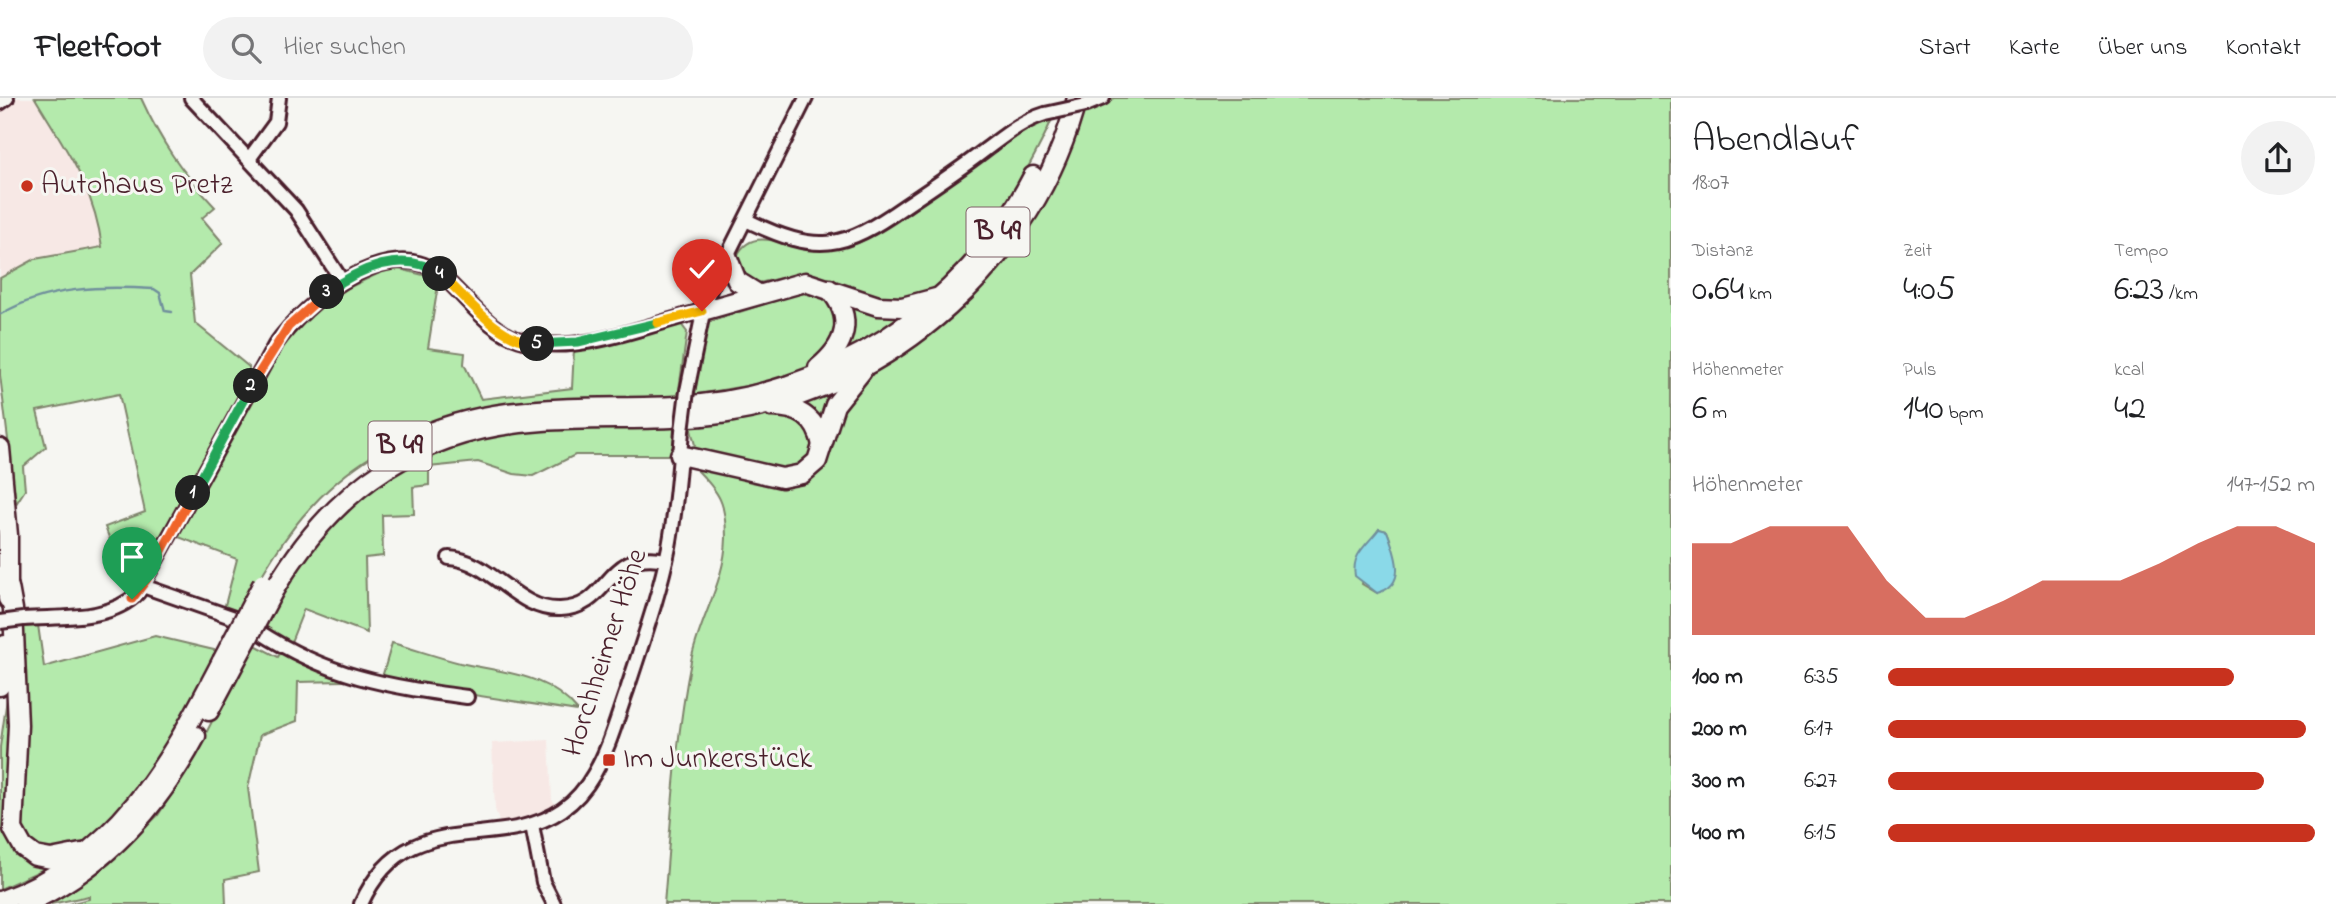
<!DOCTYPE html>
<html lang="de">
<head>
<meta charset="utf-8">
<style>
	:root { --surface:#fff; --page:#f2f2f2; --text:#202124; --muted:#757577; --line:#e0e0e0; --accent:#c8321e }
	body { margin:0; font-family:"Indie Flower",sans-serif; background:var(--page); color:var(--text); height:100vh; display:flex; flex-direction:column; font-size:26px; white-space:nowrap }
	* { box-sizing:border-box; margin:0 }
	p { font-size:23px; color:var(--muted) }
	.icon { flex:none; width:38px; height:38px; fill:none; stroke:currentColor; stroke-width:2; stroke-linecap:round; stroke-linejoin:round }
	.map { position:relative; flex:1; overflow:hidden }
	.details { display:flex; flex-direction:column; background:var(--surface); width:665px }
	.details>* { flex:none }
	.pin { position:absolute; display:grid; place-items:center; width:60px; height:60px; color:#fff; margin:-72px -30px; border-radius:50% 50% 50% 0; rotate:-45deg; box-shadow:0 0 7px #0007 }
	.pin .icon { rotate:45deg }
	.km { position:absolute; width:35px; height:35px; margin:-18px; border-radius:50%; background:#222; color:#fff; font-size:19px; line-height:35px; text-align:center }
	.round { display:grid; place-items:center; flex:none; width:74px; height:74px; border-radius:37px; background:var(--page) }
	.head { display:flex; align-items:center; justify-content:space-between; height:119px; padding:0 21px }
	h1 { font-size:38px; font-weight:600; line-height:52px }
	.figures { display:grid; grid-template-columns:repeat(3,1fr); gap:10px; height:119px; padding:7px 21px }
	.figures div { display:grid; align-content:center }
	.figures b { font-size:35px; font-weight:600 }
	.figures small { font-size:19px; font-weight:400 }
	.figures p { font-size:19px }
	.chart { height:196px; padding:14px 21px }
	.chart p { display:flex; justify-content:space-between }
	.chart svg { width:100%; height:126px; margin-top:7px; fill:var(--accent); opacity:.7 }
	ul { padding:0 21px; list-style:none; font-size:23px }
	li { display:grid; grid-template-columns:112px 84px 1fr; align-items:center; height:52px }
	li i { height:18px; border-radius:9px; background:var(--accent) }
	header { display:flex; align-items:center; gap:42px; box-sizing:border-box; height:98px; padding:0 35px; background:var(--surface); border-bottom:2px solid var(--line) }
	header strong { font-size:33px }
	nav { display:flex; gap:38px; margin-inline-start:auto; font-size:24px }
	.search { width:490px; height:63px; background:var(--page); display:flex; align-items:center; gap:18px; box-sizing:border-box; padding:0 24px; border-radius:38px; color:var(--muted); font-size:26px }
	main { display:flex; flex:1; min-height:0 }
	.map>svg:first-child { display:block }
	.built { fill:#f7e8e5 }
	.green { fill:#b4eaac; stroke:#7f846c; stroke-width:2; fill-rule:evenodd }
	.water { fill:#8ad9e8; stroke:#708f9c; stroke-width:2 }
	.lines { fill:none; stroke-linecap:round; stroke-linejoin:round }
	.stream { stroke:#708f9c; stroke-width:2.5 }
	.minor-casing { stroke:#4a1f2b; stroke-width:18 }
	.highway-casing { stroke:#4a1f2b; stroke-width:23 }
	.minor { stroke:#f6f6f2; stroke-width:12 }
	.highway { stroke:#f6f6f2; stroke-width:18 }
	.minor-bridge-casing { stroke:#4a1f2b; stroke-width:18; stroke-linecap:butt }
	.highway-bridge-casing { stroke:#4a1f2b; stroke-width:23; stroke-linecap:butt }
	.minor-bridge { stroke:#f6f6f2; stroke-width:12 }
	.highway-bridge { stroke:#f6f6f2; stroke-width:18 }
	.split-1-casing { stroke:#fff; stroke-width:14 }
	.split-2-casing { stroke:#fff; stroke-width:14 }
	.split-3-casing { stroke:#fff; stroke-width:14 }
	.split-4-casing { stroke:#fff; stroke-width:14 }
	.split-5-casing { stroke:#fff; stroke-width:14 }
	.split-6-casing { stroke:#fff; stroke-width:14 }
	.split-7-casing { stroke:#fff; stroke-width:14 }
	.split-1 { stroke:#f0652b; stroke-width:9 }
	.split-2 { stroke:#22a559; stroke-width:9 }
	.split-3 { stroke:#f0652b; stroke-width:9 }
	.split-4 { stroke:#22a559; stroke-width:9 }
	.split-5 { stroke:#f5b400; stroke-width:9 }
	.split-6 { stroke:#22a559; stroke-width:9 }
	.split-7 { stroke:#f5b400; stroke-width:9 }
	.poi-dot { fill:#c8321e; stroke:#f6f6f2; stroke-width:2.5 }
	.labels { text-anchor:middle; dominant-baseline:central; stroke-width:6; stroke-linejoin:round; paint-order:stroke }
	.shield { fill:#f6f6f2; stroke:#7e6067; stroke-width:2 }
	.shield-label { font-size:28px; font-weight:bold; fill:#4a1f2b }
	.poi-label { font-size:30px; fill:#4a1f2b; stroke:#f6f6f2; text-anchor:start }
	.street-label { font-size:30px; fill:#4a1f2b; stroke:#f6f6f2 }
</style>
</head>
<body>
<header>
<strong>Fleetfoot</strong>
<div class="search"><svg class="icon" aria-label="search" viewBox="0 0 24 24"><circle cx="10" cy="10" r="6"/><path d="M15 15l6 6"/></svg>Hier suchen</div>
<nav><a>Start</a><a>Karte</a><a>Über uns</a><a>Kontakt</a></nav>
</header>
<main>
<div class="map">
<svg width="1671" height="806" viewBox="0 0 1671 806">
	<rect width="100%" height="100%" fill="#f6f6f2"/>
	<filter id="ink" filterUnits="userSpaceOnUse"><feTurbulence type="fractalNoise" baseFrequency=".0143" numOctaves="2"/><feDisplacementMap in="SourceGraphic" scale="14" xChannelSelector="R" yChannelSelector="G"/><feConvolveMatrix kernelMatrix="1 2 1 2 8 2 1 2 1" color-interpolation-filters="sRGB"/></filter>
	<g filter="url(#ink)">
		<!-- built -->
		<g class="built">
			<polygon points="0,0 35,0 90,93 98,116 102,150 35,161 0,180"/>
			<polygon points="549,642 552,702 558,709 540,719 500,727 495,711 492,645"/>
		</g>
		<!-- green -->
		<g class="green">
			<path d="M35,0H141C162,46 181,73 215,109L202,120L223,145L190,177L195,225L249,269V284L135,490L122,473L105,429L145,414L119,296L37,313L46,349L23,369L25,392L16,406L0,277V180L35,161L102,149C94,88 66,52 35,0Z"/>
			<path d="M1114,0H1671V806H664C671,725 675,643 691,563C699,522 725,484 726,440C726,405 720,395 696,371L799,382C814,355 839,301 862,282C875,272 891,265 904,256C947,225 985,190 1015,146L1078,16L1096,11ZM1379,431L1387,433L1390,441L1377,495L1362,486L1368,448Z"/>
			<path d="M1052,21C1031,71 959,198 900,205C883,207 819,183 797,179C778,176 764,189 745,183L735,163C748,127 780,146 808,150C825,152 844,151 860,144C927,116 983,40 1052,21Z"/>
			<path d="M392,169L439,181L428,250L465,255L464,266L481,301L572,290L574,251L680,225L687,234L678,299C546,302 409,302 312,408C282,440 260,480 238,518L224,511L237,461L176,438L273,262L298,226L348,190Z"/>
			<path d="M813,194L831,202L841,227C835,237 829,250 821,260C804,281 723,292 695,296L702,245L709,224L792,197Z"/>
			<polygon points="842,200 912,216 844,259 841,253"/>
			<polygon points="842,288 823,325 796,307"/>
			<polygon points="785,314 813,331 814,356 794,374 697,353 693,348 695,347 690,328"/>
			<polygon points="566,329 676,329 671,357 575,357 533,378 514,376 478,364 429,369 429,387 413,389 414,416 382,417 383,458 365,460 367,535 304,511 289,549 259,532 309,448 379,381 464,340"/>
			<path d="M38,527L44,569L155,538L218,553C191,606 133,718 82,746C74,752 62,754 52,757L21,741L16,530Z"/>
			<polygon points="257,536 260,537 255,547 278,559 282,552 344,579 343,583 298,584 297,623 260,637 248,690 259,774 225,781 226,806 69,806 89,801 89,798 51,806 109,766 158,717 186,674"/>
			<path d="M392,545C414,551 437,559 460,565C505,575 547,575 578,613L381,583Z"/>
			<polygon points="10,580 7,727 53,767 0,791 0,649"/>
		</g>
		<!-- water -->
		<path class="water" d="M1379,431L1387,433C1395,455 1409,487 1377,495L1355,478C1351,456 1367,447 1379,431Z"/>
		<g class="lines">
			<!-- stream -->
			<path class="stream" d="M1,216C49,188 101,188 154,191L160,195L165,213L172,214"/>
			<defs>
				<g id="minor">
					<polyline points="191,0 296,112 342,183"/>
					<polyline points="0,5 7,0"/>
					<polyline points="1086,7 1103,0"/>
					<polyline points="249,61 276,24 279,0"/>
					<path d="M746,122C818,157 842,152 905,108C932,90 959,72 985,52C1004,38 1022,23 1045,16"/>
					<polyline points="687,293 706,200 806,0"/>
					<path d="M449,460C491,462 517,513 560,511C612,510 604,449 666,462"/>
					<polyline points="143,488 237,521"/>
					<path d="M23,521C61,518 109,524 138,495L275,247C305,205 389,133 441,177C468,200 489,235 524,243C581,257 647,227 702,213"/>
					<path d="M258,533C329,579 386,588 467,599"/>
					<polyline points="532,727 543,784 554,806"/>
					<path d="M361,806C407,704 496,757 562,712C575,703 586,690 594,676C609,651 617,620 627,592C642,545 659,498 669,449C676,411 679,372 682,333"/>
				</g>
				<g id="highway">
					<polyline points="727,158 737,183 758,196"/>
					<polyline points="702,213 805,184 878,208 902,209 936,200"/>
					<path d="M818,270C846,247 855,220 829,191"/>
					<path d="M772,309C799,309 816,319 822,347"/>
					<path d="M406,345C490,302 584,312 676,308C827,301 964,212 1033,78"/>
					<polyline points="0,350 8,437 8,501"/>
					<polyline points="680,357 782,380 802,376 817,363 835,307 862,273"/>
					<polyline points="9,489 13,511 18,627 13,731 23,749 35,758 51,761 81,755"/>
					<path d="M274,492C335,388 421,330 543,323C604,319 666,324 727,315C891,291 1037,161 1077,0"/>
					<polyline points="0,588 5,547"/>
					<polyline points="209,613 234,566"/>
					<path d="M0,803C118,761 168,667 222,563"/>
					<path d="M25,806C102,772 157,711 196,638"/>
				</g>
			</defs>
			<!-- minor casing -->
			<use href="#minor" class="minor-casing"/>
			<!-- highway casing -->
			<use href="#highway" class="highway-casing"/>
			<!-- minor -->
			<use href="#minor" class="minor"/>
			<!-- highway -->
			<use href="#highway" class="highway"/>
			<defs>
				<g id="minor-bridge">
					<polyline points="1045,16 1086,7"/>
					<polyline points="682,333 687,293"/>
					<polyline points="0,524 23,521"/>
				</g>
				<g id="highway-bridge">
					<polyline points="222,563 263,485"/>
					<polyline points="234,566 274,492"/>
				</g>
			</defs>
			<!-- minor-bridge casing -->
			<use href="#minor-bridge" class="minor-bridge-casing"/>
			<!-- highway-bridge casing -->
			<use href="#highway-bridge" class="highway-bridge-casing"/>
			<!-- minor-bridge -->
			<use href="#minor-bridge" class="minor-bridge"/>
			<!-- highway-bridge -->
			<use href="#highway-bridge" class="highway-bridge"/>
		</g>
	</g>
	<g class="lines" filter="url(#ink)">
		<defs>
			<polyline id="split-1" points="132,501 147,481 193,395"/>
			<polyline id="split-2" points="193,395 251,288"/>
			<polyline id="split-3" points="251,288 288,229 327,194"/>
			<path id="split-4" d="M327,194C358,171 404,150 440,176"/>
			<path id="split-5" d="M440,176C471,203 494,240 537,246"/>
			<polyline id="split-6" points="537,246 578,244 657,225"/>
			<polyline id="split-7" points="657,225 702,213"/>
		</defs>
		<!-- split-1 casing -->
		<use href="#split-1" class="split-1-casing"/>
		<!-- split-2 casing -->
		<use href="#split-2" class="split-2-casing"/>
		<!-- split-3 casing -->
		<use href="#split-3" class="split-3-casing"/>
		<!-- split-4 casing -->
		<use href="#split-4" class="split-4-casing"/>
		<!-- split-5 casing -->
		<use href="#split-5" class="split-5-casing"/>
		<!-- split-6 casing -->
		<use href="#split-6" class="split-6-casing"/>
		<!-- split-7 casing -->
		<use href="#split-7" class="split-7-casing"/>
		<!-- split-1 -->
		<use href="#split-1" class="split-1"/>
		<!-- split-2 -->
		<use href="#split-2" class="split-2"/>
		<!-- split-3 -->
		<use href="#split-3" class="split-3"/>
		<!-- split-4 -->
		<use href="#split-4" class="split-4"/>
		<!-- split-5 -->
		<use href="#split-5" class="split-5"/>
		<!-- split-6 -->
		<use href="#split-6" class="split-6"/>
		<!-- split-7 -->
		<use href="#split-7" class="split-7"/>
	</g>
	<!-- markers -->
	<g class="poi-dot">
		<circle cx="27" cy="88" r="7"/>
		<rect x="602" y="655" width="14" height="14" rx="3.5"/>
	</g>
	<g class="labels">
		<!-- shield labels -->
		<g class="shield">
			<rect x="966.5" y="109.5" width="63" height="49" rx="5"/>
			<rect x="368.5" y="323.5" width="63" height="49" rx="5"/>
		</g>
		<g class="shield-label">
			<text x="998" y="134">B 49</text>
			<text x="400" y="348">B 49</text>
		</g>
		<!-- poi labels -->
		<g class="poi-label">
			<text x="41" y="88">Autohaus Pretz</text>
			<text x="623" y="662">Im Junkerstück</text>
		</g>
		<!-- street labels -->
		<g class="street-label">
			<text transform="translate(606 555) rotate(-72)">Horchheimer Höhe</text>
		</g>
	</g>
</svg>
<div class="pin" style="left:132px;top:501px;background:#1e9e55"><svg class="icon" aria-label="arrive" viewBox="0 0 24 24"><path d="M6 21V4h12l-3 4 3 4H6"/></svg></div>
<div class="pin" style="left:702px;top:213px;background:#d93025"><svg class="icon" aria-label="check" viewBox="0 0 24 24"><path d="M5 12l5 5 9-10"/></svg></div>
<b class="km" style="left:193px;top:395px">1</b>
<b class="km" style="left:251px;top:288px">2</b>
<b class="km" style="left:327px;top:194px">3</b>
<b class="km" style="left:440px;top:176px">4</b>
<b class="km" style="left:537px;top:246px">5</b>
</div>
<section class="details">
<div class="head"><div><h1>Abendlauf</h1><p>18:07</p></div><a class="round"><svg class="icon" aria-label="share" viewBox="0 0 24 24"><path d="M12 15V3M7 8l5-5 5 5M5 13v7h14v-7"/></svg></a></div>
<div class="figures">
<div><p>Distanz</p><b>0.64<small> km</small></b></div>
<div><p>Zeit</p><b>4:05</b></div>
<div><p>Tempo</p><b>6:23<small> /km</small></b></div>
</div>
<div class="figures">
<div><p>Höhenmeter</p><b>6<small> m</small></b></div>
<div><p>Puls</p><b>140<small> bpm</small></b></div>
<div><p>kcal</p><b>42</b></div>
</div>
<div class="chart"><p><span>Höhenmeter</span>147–152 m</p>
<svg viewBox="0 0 160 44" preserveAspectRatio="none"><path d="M0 44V12L10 12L20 6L30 6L40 6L50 25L60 38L70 38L80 32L90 25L100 25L110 25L120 19L130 12L140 6L150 6L160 12V44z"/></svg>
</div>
<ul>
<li><b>100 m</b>6:35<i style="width:81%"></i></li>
<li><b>200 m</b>6:17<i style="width:98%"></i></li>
<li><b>300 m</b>6:27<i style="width:88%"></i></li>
<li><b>400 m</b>6:15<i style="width:100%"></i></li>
</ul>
</section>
</main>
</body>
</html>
